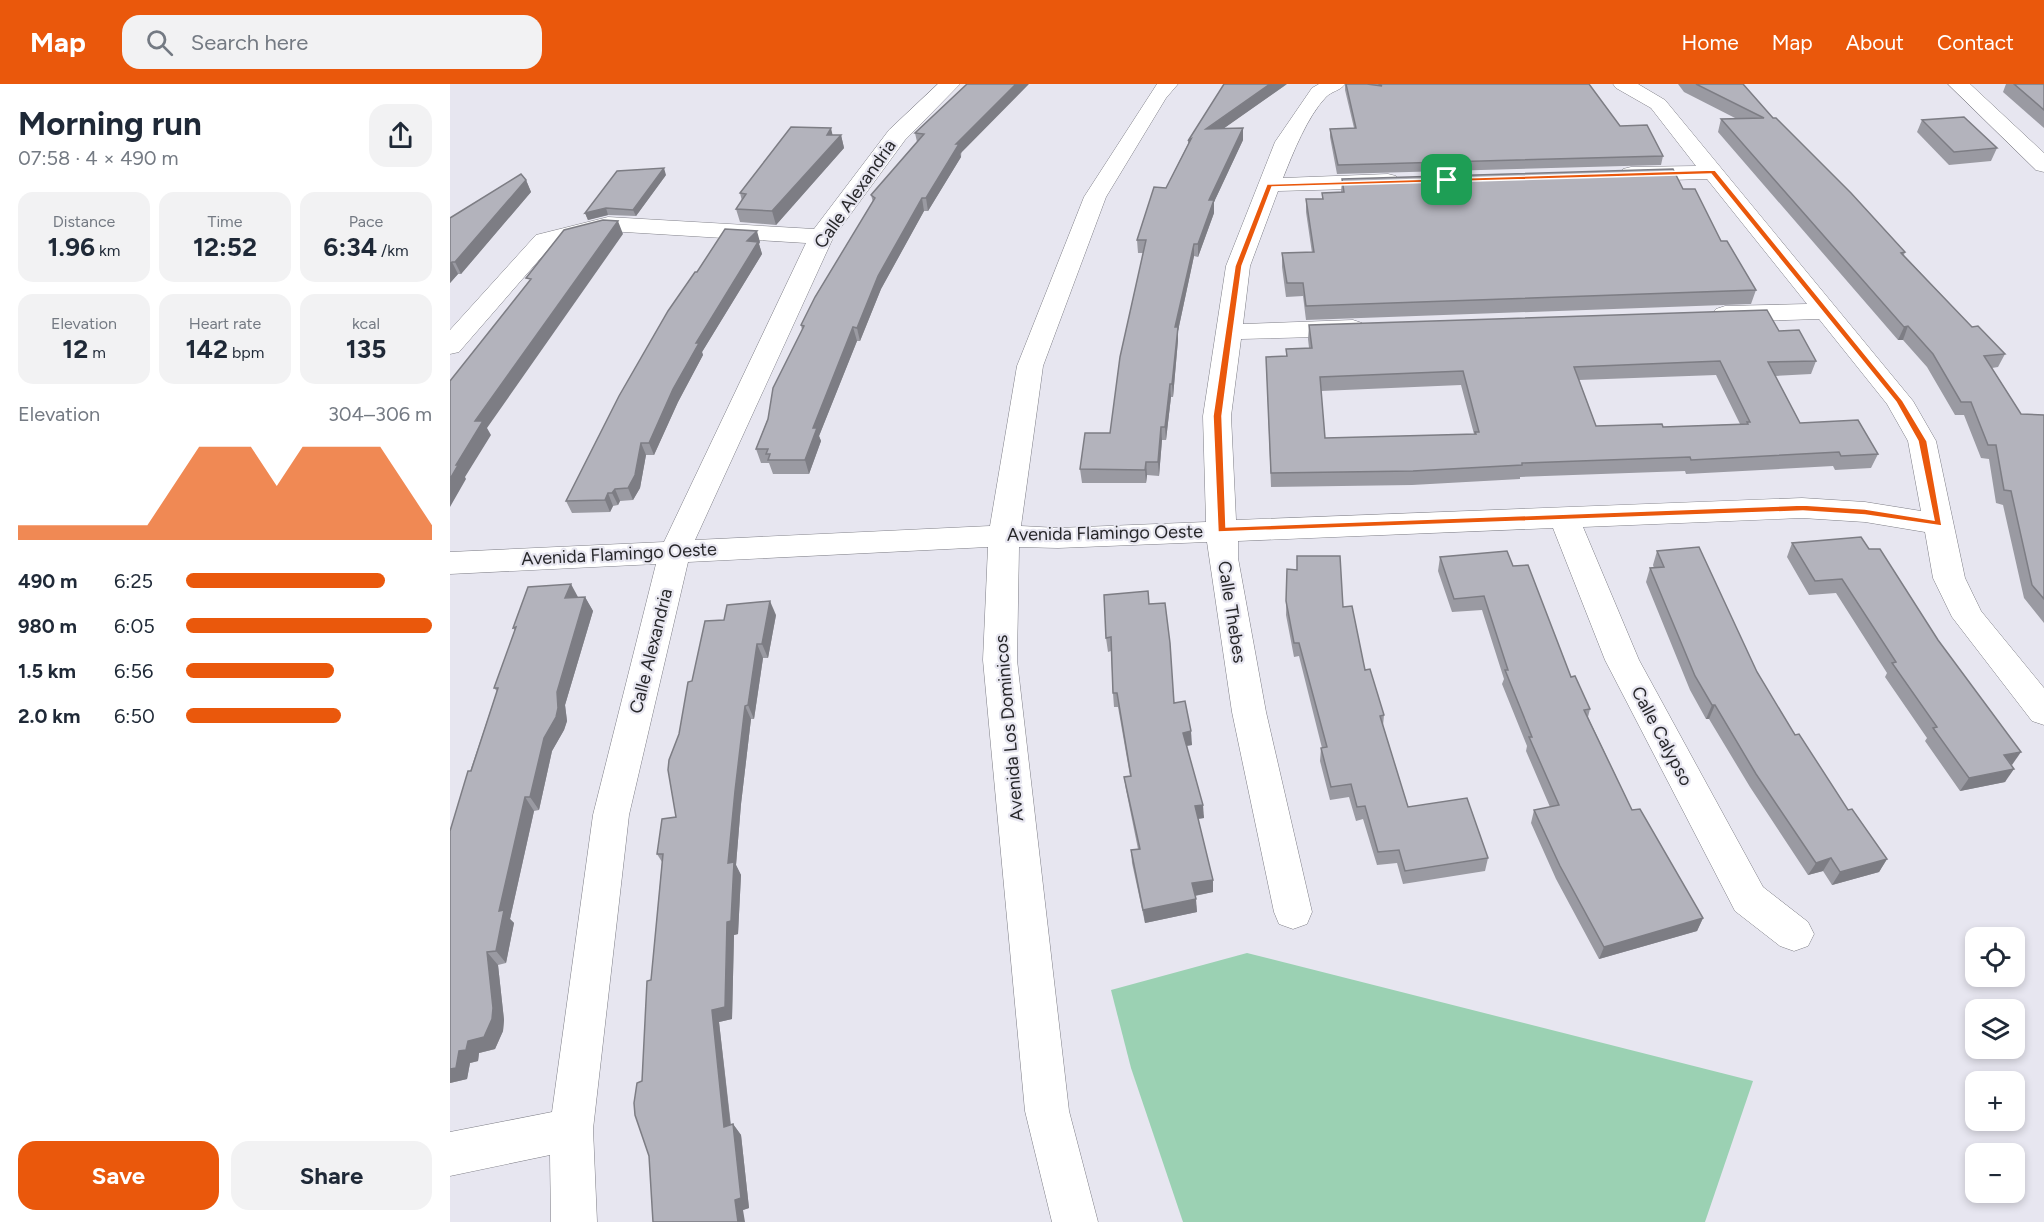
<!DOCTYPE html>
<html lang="en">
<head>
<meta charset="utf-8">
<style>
	:root { --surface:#fff; --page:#f2f2f3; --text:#1f2937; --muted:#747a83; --accent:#ea580c }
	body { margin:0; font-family:Figtree,sans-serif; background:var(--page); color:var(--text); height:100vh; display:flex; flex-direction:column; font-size:22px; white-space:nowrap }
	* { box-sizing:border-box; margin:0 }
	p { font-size:20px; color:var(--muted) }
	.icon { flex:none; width:33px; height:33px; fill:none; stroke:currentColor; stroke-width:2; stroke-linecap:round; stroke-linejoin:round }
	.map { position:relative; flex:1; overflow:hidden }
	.panel { display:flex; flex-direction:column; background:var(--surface); width:450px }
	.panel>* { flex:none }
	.buttons { position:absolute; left:1515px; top:843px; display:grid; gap:12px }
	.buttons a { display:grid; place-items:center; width:60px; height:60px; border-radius:12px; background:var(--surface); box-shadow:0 3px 9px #0003; font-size:30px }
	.pin { position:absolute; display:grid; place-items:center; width:51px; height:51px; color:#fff; margin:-26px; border-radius:12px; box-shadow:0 3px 9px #0006 }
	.round { display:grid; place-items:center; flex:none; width:63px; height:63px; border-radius:18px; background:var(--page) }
	.headline { display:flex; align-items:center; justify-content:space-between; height:102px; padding:0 18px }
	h1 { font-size:33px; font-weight:700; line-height:45px }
	.figures { display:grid; grid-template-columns:repeat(3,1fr); gap:9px; height:102px; padding:6px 18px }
	.figures div { display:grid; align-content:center; border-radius:15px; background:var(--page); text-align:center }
	.figures b { font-size:26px; font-weight:700 }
	.figures small { font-size:16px; font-weight:400 }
	.figures p { font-size:16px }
	.chart { height:168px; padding:12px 18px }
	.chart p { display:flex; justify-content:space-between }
	.chart svg { width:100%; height:108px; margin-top:6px; fill:var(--accent); opacity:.7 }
	.cta { display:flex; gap:12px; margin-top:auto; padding:12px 18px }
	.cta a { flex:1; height:69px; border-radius:18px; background:var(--accent); color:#fff; font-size:24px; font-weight:700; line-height:69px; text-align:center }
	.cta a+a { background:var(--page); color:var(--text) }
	ul { padding:0 18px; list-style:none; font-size:20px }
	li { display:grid; grid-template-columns:96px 72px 1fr; align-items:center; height:45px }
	li i { height:15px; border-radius:8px; background:var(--accent) }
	header { display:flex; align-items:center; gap:36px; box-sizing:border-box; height:84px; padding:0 30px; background:var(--accent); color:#fff }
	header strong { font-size:28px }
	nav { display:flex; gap:33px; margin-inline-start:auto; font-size:21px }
	.search { width:420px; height:54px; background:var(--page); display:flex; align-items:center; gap:15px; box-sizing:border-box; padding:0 21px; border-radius:18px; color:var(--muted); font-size:22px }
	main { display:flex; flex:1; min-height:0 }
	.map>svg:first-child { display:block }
	.green { fill:#9bd1b3 }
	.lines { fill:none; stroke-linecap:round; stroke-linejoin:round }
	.minor-casing { stroke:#7e7e86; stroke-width:1 }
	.minor { fill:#fff; fill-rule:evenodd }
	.wall { fill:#9a9aa2; fill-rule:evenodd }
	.shaded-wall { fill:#7d7d84 }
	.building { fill:#b3b3bc; stroke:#7d7d84; stroke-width:1.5; fill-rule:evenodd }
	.route { fill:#ea580c; stroke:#fff; stroke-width:1.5; fill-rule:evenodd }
	.labels { text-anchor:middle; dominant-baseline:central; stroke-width:4.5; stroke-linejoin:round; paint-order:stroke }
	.street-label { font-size:18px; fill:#27272a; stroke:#e7e6f0 }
</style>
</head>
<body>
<header>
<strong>Map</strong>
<div class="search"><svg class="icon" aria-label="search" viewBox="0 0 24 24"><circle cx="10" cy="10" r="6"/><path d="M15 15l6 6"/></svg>Search here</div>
<nav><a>Home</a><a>Map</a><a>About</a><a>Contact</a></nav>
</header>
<main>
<section class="panel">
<div class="headline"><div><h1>Morning run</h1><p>07:58 · 4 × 490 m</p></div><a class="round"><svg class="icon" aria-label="share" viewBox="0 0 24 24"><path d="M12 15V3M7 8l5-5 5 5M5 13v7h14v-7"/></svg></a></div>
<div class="figures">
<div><p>Distance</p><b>1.96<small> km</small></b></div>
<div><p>Time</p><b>12:52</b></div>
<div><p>Pace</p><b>6:34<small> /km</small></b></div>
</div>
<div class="figures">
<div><p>Elevation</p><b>12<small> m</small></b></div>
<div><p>Heart rate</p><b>142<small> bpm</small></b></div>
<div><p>kcal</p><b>135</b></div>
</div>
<div class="chart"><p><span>Elevation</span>304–306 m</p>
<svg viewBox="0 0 160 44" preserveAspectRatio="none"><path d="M0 44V38L10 38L20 38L30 38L40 38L50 38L60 22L70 6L80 6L90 6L100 22L110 6L120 6L130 6L140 6L150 22L160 38V44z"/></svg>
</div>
<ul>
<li><b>490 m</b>6:25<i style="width:81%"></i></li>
<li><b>980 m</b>6:05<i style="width:100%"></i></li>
<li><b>1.5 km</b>6:56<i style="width:60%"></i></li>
<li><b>2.0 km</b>6:50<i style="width:63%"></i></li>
</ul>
<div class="cta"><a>Save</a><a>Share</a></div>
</section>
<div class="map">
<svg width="1594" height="1138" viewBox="0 0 1594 1138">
	<rect width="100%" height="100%" fill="#e7e6f0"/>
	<!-- green -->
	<polygon class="green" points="797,869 1303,997 1255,1138 733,1138 681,984 661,906"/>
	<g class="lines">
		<defs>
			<g id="minor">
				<path d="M488,0H510L455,56L383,154L245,456L540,442L567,282L634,113L707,0H728L716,14L656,113L593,282L571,442L608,444L756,438L753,332L776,182L825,58L862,4L869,0H895C890,7 882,7 876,13C857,33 843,69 833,94L938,90L946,92L949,97L946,102L938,104L828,107L800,182L793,240L903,236L912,239L916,244L912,249L903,252L791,255L781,332L786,436L1352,414L1415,418L1471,427L1458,357L1437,320L1369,235L1275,238L1266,235L1262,230L1266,225L1275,222L1357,220L1257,95L1181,97L1173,95L1170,90L1173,85L1181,83L1246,82L1201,24L1166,4L1163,0H1188L1215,16L1463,317L1486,357L1515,494L1531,527L1594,604V641L1582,637L1502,533L1483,494L1475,448L1415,438L1352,434L1133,443L1189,576L1313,803L1358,838L1364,850L1358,862L1344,867L1330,862L1285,827L1155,576L1103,444L788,457V474L816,628L862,828L857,840L843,845L829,840L824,828L782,628L757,458L608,464L569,463L567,576L619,1027L648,1138H602L575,1027L533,576L538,463L238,478L179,731L143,1045L147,1138H101L100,1071L0,1092V1048L102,1028L143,731L206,480L0,490V468L214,458L356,159L158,147L102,161L9,268L0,270V246L86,151L158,133L364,145L439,46Z"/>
				<polygon points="1498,0 1520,0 1594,69 1594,88 1586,86"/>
			</g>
		</defs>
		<!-- minor casing -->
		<use href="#minor" class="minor-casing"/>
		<!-- minor -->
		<use href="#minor" class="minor"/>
	</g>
	<!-- wall -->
	<g class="wall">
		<polygon points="517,0 511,73 478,127 474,127 431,205 410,257 407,257 369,352 371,357 359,390 323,390 319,379 311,379 306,365 352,246 351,241 423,118 421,111 467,58 465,49"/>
		<polygon points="837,0 774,44 793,44 793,56 764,118 764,129 748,173 744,172 728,247 728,256 723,313 721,313 716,356 712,356 709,392 697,391 696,399 632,399 630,385 660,349 693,169 688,169 687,156 716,104 738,60 738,57"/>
		<polygon points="895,0 1139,0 1170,42 1213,72 1211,81 887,90 880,53 880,45 904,44 895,6"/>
		<polygon points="1228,0 1293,0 1323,34 1455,168 1454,171 1522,243 1555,270 1548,283 1542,284 1571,330 1594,331 1594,539 1574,514 1553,421 1546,419 1539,375 1531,374 1514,331 1505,331 1477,283 1453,256 1448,256 1268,48 1271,35 1287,35 1234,8"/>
		<polygon points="1556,0 1594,0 1594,44 1553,8"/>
		<polygon points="1472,36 1547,64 1541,77 1499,81 1467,48"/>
		<polygon points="383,51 391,51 394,64 326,141 290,138 286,125 292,117 290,109"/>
		<polygon points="216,91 186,132 158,131 138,136 135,129"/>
		<polygon points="892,95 1233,105 1306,206 1301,220 856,236 853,212 836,213 832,183 832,169 862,169 856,128 856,115 872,115 872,109 891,108"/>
		<polygon points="76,96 81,108 11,190 8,190 0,199 0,134"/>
		<polygon points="310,158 309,160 312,170 252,268 253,271 228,318 204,371 196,371 190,404 183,416 170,417 168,421 163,422 160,428 122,429 116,417 247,188"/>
		<path d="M859,241L1329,247L1366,277L1361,290L1325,292L1350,339L1428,370L1421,384L1385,386L1383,382L1236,390L1235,387L1070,393V395L962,401L821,403L816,273L836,272V265L859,264L858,255ZM1266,291L1290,340L1213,343L1146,342L1129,296ZM1011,301L1024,350L875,354L871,307Z"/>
		<polygon points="1411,453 1562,681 1555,698 1510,707 1475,657 1477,654 1435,593 1437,589 1386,509 1359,511 1337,473 1342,459"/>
		<polygon points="1207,467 1307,588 1345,651 1398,726 1437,775 1429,788 1382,801 1373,787 1358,791 1300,703 1259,635 1256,635 1240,606 1196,498 1200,484 1204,484 1203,481"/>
		<polygon points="847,472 893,523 915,586 934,631 933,642 958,723 1038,774 1035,787 953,800 947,779 927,781 913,735 906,737 899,713 880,716 870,677 871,664 872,664 849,572 844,573 836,531 837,485 847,486"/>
		<polygon points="990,473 1063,482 1121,593 1140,625 1138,633 1182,726 1253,834 1247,847 1149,875 1106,795 1081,739 1084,726 1100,723 1076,667 1077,662 1052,600 1054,595 1032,526 1002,528 988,487"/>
		<polygon points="135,513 143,527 115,621 117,637 114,646 102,667 89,726 84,727 60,835 64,839 56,879 48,881 54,936 53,947 45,965 29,969 28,977 20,979 17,995 0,999 0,747 47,607 44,604 65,547 63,544"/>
		<polygon points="699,520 724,619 742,661 737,662 754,734 748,735 763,808 745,812 747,828 695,839 682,779 681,766 688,765 676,706 674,693 680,692 668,623 664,623 663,609 661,567 658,568 656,554"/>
		<polygon points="326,531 318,574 313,574 304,635 301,635 291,720 286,781 291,791 288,850 284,851 282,935 269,938 281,1041 283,1040 291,1051 299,1124 293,1126 199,1072 192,997 212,778 207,770 226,733 229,650 242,597"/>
	</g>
	<!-- shaded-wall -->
	<g class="shaded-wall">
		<polygon points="566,0 579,0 510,70 511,73 478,127 476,114 506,60"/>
		<polygon points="820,0 837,0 756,57 756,45"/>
		<polygon points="381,44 384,57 377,51"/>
		<polygon points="793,44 793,56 764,118 764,129 748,173 748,160 759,116"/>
		<polygon points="391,51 394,64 326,141 322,127"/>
		<polygon points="214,84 216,91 186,132 183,126"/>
		<polygon points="76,96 81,108 11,190 5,178"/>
		<polygon points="472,114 474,127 431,205 410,257 407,244 428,192"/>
		<polygon points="156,124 158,131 138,136 135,129"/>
		<polygon points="168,137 173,150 37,344 41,351 15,393 16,395 0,423 0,395 25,337"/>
		<polygon points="307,147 310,158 309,160 312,170 252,268 253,271 228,318 204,371 199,359 223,305 297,157"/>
		<polygon points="744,160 744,172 728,247 728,256 723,313 722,300 725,243"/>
		<polygon points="2,178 8,190 0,199 0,180"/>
		<polygon points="1458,242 1453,256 1448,256 1454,243"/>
		<polygon points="403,243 407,257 369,352 371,357 359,390 355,376 363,344"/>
		<polygon points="720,300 721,313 716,356 715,343"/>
		<polygon points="711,343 712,356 709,392 708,378"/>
		<polygon points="191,359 196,371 190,404 183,416 178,404"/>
		<polygon points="696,378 697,391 696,399 695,386"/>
		<polygon points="165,405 170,417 168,421 162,409"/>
		<polygon points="158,409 163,422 160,428 155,416"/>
		<polygon points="121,500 128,513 115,514"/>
		<polygon points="135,513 143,527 115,621 117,637 114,646 102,667 89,726 80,713 94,654"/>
		<polygon points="320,517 326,531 318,574 312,560"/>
		<polygon points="307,560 313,574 304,635 298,621"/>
		<polygon points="1262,621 1265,621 1259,635 1256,635"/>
		<polygon points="295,622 301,635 291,720 286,781 291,791 288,850 284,851 282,935 269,938 282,1054 274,1043 262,926 277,838 278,779 285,707"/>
		<polygon points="741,647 742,661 734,662 733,649"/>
		<polygon points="1571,668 1562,681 1554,671"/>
		<polygon points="1564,685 1555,698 1510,707 1519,694"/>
		<polygon points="75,713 84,727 60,835 64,839 56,879 46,867 49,827"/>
		<polygon points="753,721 754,734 746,735 745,722"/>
		<polygon points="1381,774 1373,787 1358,791 1366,779"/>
		<polygon points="1437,775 1429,788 1382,801 1390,788"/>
		<polygon points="763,796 763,808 743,812 742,799"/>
		<polygon points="746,815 747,828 695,839 693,826"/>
		<polygon points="1253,834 1247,847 1149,875 1154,863"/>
		<polygon points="37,868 48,881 54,936 53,947 45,965 29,969 28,977 20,979 17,995 0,999 0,985 9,967 18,957"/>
		<polygon points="283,1040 291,1051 299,1124 293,1126 295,1138 288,1138 285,1116"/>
	</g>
	<!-- building -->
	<g class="building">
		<polygon points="517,0 566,0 506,60 509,60 476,114 472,114 428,192 407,244 403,243 363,344 367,344 355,376 318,376 320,370 316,370 318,365 306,365 318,335 323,304 354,242 351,241 365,213 425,114 421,111 474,50 465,49"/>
		<polygon points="774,0 820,0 756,45 793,44 759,116 764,116 748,160 744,160 725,243 728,243 722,300 720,300 715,343 711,343 708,378 696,378 695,386 630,385 635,349 660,349 670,273 696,156 687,156 704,103 716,104 741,55 738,57"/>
		<polygon points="896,0 917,0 932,2 929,0 1139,0 1170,42 1197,41 1213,72 888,81 880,45 906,44"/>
		<polygon points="1246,0 1293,0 1323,34 1326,34 1401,109 1455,168 1451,169 1522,243 1528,242 1555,270 1534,272 1571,330 1594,331 1594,515 1582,501 1561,407 1554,406 1546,361 1538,361 1521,318 1511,318 1483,270 1458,242 1454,243 1271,35 1314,34"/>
		<polygon points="1564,0 1594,0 1594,26"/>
		<polygon points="1514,33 1547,64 1504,68 1472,36"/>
		<polygon points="341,43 381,44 377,51 391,51 322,127 286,125 296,110 290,109"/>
		<polygon points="214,84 183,126 156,124 135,129 167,87"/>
		<polygon points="1223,85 1233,105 1245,105 1271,157 1277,157 1306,206 856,222 853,199 837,199 832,169 864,168 856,115 873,115 872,109 894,108 892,95"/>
		<polygon points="71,90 76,96 5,178 2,178 0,180 0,134"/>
		<polygon points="153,136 168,137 25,337 33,337 6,381 8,381 0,395 0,297 81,195 76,194 114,146"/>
		<polygon points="275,145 307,147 297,157 308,158 246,259 249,259 223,305 199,359 191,359 185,391 178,404 165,405 162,409 158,409 155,416 116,417 169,312 218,227 245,188 247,188"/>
		<path d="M1317,226L1329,247L1349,246L1366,277L1318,278L1350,339L1408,336L1428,370L1391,372L1389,368L1241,376L1240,373L1072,379V381L963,387L821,389L816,273L837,272L836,265L862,264L859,241ZM1270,277L1300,338H1297L1298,340L1213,343L1212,340L1146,342L1124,283ZM1013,287L1029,348H1025L1026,350L875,354L870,293Z"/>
		<polygon points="1411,453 1419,465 1430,465 1488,556 1571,668 1554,671 1564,685 1519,694 1483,644 1487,643 1442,579 1446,578 1392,495 1365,497 1342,459"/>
		<polygon points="1249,463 1307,588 1345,651 1349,650 1398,726 1402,725 1437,775 1390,788 1381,774 1366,779 1306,690 1265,621 1262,621 1245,592 1200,484 1214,483 1207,467"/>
		<polygon points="1057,467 1063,482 1078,481 1121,593 1125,592 1140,625 1134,626 1182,726 1190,725 1253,834 1154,863 1110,782 1084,726 1109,721 1079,653 1082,653 1055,586 1058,586 1034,512 1004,515 990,473"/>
		<polygon points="847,472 890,472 893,523 902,522 915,586 920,585 934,631 930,632 958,723 1017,714 1038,774 955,787 949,766 928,768 915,722 907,723 901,700 881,703 871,664 877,663 849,559 844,559 836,517 837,485 847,486"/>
		<polygon points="121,500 115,514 135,513 107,608 108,624 106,633 94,654 80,713 75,713 49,827 54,826 46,867 37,868 43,924 42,935 34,953 18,957 16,966 9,967 6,984 0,985 0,747 18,687 21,687 48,604 44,604 66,543 63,544 78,503"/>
		<polygon points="698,507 699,520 715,519 720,559 724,619 735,617 741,647 733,649 753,721 745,722 763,796 742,799 746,815 693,826 681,766 690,765 674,693 681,692 667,609 663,609 661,553 656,554 654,511"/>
		<polygon points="320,517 312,560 307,560 298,621 295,622 285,707 278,779 284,778 281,837 277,838 275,923 262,926 274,1043 283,1040 291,1114 285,1116 288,1138 203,1138 199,1072 185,1031 184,1019 187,999 192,997 197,897 201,896 213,770 207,770 212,735 226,733 218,686 219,676 229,650 238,598 242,597 255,537 274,536 277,521"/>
	</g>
	<!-- route -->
	<path class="route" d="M1265,86L1453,317L1477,357L1492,442L1415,431L1353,427L768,448L763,332L785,182L817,100ZM1261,90L1446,318L1468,357L1484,436L1415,425L1353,421L776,443L772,332L783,248L792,182L822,103Z"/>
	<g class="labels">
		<!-- street labels -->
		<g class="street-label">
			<text transform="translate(405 110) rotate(-55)">Calle Alexandria</text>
			<text transform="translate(655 449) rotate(-1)">Avenida Flamingo Oeste</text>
			<text transform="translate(169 470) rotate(-3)">Avenida Flamingo Oeste</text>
			<text transform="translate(782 528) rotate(81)">Calle Thebes</text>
			<text transform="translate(201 567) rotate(-76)">Calle Alexandria</text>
			<text transform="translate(559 644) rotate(-95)">Avenida Los Dominicos</text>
			<text transform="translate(1212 652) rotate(62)">Calle Calypso</text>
		</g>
	</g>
</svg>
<div class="buttons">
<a><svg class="icon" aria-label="locate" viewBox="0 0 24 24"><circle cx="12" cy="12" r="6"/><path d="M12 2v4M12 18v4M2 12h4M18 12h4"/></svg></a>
<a><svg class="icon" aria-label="layers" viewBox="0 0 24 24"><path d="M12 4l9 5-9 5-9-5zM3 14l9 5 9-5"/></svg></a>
<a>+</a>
<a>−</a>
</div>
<div class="pin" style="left:997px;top:96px;background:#1e9e55"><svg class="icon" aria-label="arrive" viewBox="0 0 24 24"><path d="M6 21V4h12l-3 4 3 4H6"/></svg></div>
</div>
</main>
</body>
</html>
